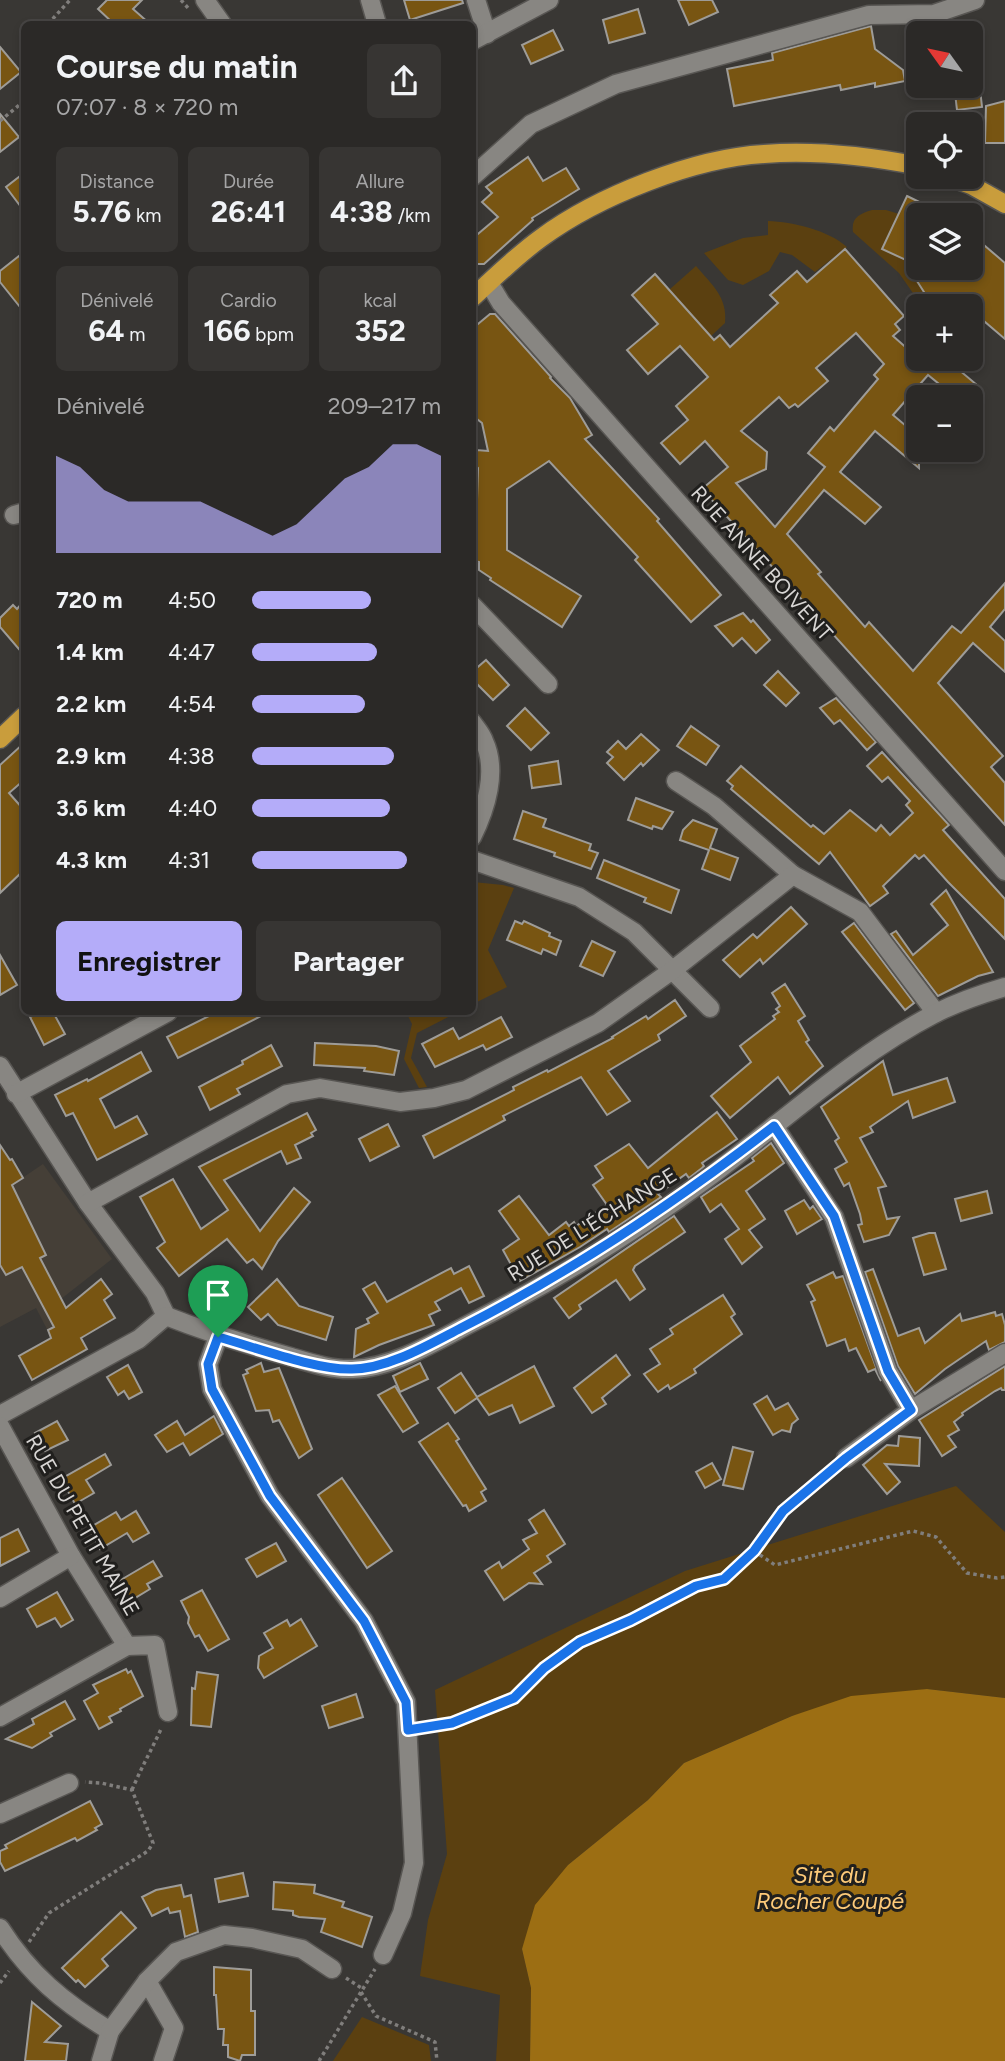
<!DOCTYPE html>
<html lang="fr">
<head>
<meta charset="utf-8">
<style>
	:root { --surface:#2b2927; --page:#373533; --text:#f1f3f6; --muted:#a6a6a7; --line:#474544; --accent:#b4acf9 }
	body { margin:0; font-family:Figtree,sans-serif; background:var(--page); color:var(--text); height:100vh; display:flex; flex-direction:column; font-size:26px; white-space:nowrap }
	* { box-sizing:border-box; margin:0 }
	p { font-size:23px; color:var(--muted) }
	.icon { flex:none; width:38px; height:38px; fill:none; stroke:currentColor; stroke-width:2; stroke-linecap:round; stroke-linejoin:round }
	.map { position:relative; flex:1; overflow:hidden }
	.panel { position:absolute; left:21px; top:21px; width:455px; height:994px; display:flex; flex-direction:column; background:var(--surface); border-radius:10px; box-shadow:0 4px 10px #0003,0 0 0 2px var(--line) }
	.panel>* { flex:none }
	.needle { width:46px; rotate:303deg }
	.tools { position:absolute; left:906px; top:21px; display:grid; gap:14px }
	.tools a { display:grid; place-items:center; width:77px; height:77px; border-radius:10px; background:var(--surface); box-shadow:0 4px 10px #0003,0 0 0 2px var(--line); font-size:35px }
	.pin { position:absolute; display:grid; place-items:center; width:60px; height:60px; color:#fff; margin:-72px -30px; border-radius:50% 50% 50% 0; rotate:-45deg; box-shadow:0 0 7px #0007 }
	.pin .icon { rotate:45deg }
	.round { display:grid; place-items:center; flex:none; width:74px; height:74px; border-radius:10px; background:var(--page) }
	.head { display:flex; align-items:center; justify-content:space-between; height:119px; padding:0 35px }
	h1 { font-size:32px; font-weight:700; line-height:52px }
	.stats { display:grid; grid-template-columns:repeat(3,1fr); gap:10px; height:119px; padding:7px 35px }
	.stats div { display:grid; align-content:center; border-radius:10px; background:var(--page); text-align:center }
	.stats b { font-size:30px; font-weight:700 }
	.stats small { font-size:19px; font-weight:400 }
	.stats p { font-size:19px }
	.chart { height:196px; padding:14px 35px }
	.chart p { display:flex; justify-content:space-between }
	.chart svg { width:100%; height:126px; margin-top:7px; fill:var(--accent); opacity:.7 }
	.action { display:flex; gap:14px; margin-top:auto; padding:14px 35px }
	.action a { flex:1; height:80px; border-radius:10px; background:var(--accent); color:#111; font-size:28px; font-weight:700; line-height:80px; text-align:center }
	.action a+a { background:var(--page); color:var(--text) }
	ul { padding:0 35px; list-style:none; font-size:23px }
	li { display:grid; grid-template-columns:112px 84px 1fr; align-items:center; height:52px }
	li i { height:18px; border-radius:9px; background:var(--accent) }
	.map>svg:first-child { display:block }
	.built { fill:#453f37 }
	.green { fill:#5b4010 }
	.water { fill:#9c6e13 }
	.building { fill:#785512; stroke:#9e9c98; stroke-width:2; fill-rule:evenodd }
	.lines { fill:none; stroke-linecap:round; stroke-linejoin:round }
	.minor-casing { stroke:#585653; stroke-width:21 }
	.major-casing { stroke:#585653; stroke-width:21 }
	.path { stroke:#807e7c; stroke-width:3.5; stroke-dasharray:3.5 3.5; stroke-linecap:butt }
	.minor { stroke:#888682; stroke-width:18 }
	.major { stroke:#c99d3c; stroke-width:18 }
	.route-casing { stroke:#fff; stroke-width:14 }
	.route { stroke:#1a73e8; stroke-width:9 }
	.labels { text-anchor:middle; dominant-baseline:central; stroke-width:6; stroke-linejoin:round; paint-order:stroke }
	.street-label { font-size:21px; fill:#d8d6d4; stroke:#201f1d }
	.water-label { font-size:23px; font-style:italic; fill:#fdca79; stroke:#201f1d }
</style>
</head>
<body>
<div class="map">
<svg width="1005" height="2061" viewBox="0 0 1005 2061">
	<rect width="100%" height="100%" fill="#393734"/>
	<!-- built -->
	<polygon class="built" points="43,1164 112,1259 61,1299 74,1324 50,1335 36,1308 0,1327 0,1193"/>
	<!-- green -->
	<g class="green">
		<path d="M872,210H886L899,214L882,249L919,266L915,278L933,306H922L899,273L853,232C851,218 859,214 872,210Z"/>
		<path d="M768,221C793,222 828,230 847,247L815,272L792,255L780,252L769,271L743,285L728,280L704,253L743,238L768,235Z"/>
		<path d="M696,266C711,284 728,297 725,323L710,337L669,290Z"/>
		<polygon points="473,882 503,885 514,888 488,950 507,987 473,1004"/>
		<polygon points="406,1012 458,1012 417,1033 411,1058 427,1087 419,1088 404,1059 412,1024"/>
		<polygon points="956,1486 1005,1532 1005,1698 927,1689 792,1716 684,1763 648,1800 568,1865 522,1949 531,1988 530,2061 496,2061 500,1995 420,1976 428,1920 447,1854 435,1690 685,1571"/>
		<polygon points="362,2017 429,2045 431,2061 333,2061"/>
	</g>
	<!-- water -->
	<polygon class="water" points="927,1689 1005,1698 1005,2061 530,2061 531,1988 522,1949 535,1905 568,1865 648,1800 684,1763 792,1716 851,1696"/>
	<!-- building -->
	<g class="building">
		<polygon points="107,0 142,0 133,9 150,24 114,24 98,9"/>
		<polygon points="404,0 462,0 463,3 410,20"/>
		<polygon points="678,0 712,0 718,12 689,25"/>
		<polygon points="638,9 645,33 609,43 603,20"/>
		<polygon points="871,26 875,49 903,70 905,81 875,87 875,83 841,90 840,85 734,106 727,69 773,60 772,53"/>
		<polygon points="553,30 563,50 531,64 522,45"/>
		<polygon points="0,47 21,72 0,89"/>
		<polygon points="980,89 982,107 957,110 955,93"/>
		<polygon points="1005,101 1005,143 985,143 986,106"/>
		<polygon points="0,114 19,137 0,152"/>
		<polygon points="528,157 543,181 566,168 579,189 532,218 533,220 484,264 472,264 472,239 498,217 482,202 492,193 486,187"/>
		<polygon points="24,173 24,211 6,187"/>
		<polygon points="907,196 946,215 919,215 919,266 882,249"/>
		<polygon points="971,234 1005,263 1005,339 985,322 971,338 971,306 933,306 915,278 920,268 971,268"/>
		<path d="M845,249L904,316L895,324L900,330L893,336L919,359H946L977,385L966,397H955L928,375L893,415L919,437V468L875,431L840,472L881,507L865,524L824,490L787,534L821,572L818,574L865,627L869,622L913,671L952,626L961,633L1005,583V609L990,627L1005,641V672L973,643L938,683L1003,756L991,767L1005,783V825L702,489L728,467L705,441L680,464L661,443L688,420L676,406L708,377L680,346L648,374L627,350L658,324L632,295L655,274L714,340L720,335L730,347L778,303L770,295L797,271L807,282ZM856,333L884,364L874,375L878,379L834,431L830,427L808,453L825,467L775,527L736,483L766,469L767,452L741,431L779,397L789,408L795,404L798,407L828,381L816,368Z"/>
		<polygon points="24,252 24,312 0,282 0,271"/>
		<polygon points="490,314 495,314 551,377 550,378 570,398 592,435 585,439 659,519 657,521 721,595 691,622 635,560 638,557 549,461 507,489 507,550 581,596 562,627 490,580 491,578 479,570 479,562 475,561 478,469 472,475 472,455 476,450 488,451 482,423 472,415 472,329"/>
		<polygon points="24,601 24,655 0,627 0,618 13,605 17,609"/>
		<polygon points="743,613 751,622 753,620 770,640 756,653 742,638 733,646 715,626"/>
		<polygon points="486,660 509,685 493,700 472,679 472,672"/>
		<polygon points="778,671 799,693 786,706 764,685"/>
		<polygon points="836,698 876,742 867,750 840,720 834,724 820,708"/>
		<polygon points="525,708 549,733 531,750 507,726"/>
		<polygon points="691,726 719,746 706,765 677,746"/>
		<polygon points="641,734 659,750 643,766 641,763 624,780 607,763 613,757 607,752 618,741 626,749"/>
		<polygon points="24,743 24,780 9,793 24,810 24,870 0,893 0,765"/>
		<polygon points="882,752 949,825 943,830 1005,899 1005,939 948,882 924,855 919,859 915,855 883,886 888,893 870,906 830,852 819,864 731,789 733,786 727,781 741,766 811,827 813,825 824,834 850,810 876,831 881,825 890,835 913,813 906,805 910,801 888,777 882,782 867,766"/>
		<polygon points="558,761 561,784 532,788 529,766"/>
		<polygon points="636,798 673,812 662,829 653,826 652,829 628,820"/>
		<polygon points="523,811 546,819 543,827 591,844 589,850 598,853 591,869 554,856 555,853 514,839"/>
		<polygon points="693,820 717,829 710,848 738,858 730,880 702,869 709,850 680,840 683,830"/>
		<polygon points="604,860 679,890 671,913 644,902 646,898 597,878"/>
		<polygon points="946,890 993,972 978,976 938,996 891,934 896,931 913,955 948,925 931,904"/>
		<polygon points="791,907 807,924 763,964 760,959 740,977 723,960 753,934 757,938"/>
		<polygon points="515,921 522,924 524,921 550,933 549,936 561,941 556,955 543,949 541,954 507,940"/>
		<polygon points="854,923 914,1003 905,1010 842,932"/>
		<polygon points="592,941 615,952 603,976 580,966"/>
		<polygon points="0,955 17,985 0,995"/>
		<polygon points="785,984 805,1016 798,1021 809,1040 806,1042 823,1066 790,1094 778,1077 730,1118 711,1096 751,1062 740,1046 775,1019 773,1016 779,1012 776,1009 780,1006 772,993"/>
		<polygon points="675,1000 686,1016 658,1035 660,1040 608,1071 630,1101 607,1115 581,1077 503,1116 505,1120 434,1158 423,1136 514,1090 513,1087 547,1070 548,1072 613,1038 612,1037 646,1016 648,1019"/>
		<polygon points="42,1012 53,1012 65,1034 44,1045 30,1017"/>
		<polygon points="217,1012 269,1012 178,1058 167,1037"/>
		<polygon points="501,1017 512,1037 486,1050 483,1045 435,1067 422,1044 453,1028 459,1039"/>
		<polygon points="315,1043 376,1046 399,1051 394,1075 364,1071 365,1068 314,1065"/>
		<polygon points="271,1045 282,1066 237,1089 240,1094 210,1110 199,1087 243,1064 242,1061"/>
		<polygon points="141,1052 151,1071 100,1099 115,1128 137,1116 147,1134 97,1160 73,1113 66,1116 55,1095 87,1079 88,1081"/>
		<polygon points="883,1061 893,1095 947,1078 955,1102 913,1118 908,1101 870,1127 873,1132 860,1138 886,1186 878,1188 887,1219 899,1217 889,1235 864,1242 858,1225 862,1224 860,1214 849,1183 844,1186 835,1169 847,1162 835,1141 839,1138 821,1107"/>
		<polygon points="717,1112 737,1139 702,1163 704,1166 702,1168 689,1178 686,1174 658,1194 661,1197 618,1226 609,1232 607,1229 580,1247 520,1281 503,1250 519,1239 499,1211 519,1196 549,1235 566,1222 569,1226 574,1222 576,1226 607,1205 593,1185 603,1178 595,1166 629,1144 648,1168"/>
		<polygon points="307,1113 316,1130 311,1133 313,1136 295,1145 301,1158 287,1164 281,1151 224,1180 260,1231 294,1188 310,1202 278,1241 262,1269 253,1259 247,1263 227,1239 179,1276 157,1248 165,1242 140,1197 173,1179 201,1229 228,1210 199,1167"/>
		<polygon points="388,1124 399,1146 370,1161 359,1139"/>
		<polygon points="771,1143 784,1163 746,1191 765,1219 749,1230 762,1247 742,1264 725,1239 739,1229 721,1204 710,1212 701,1197 754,1161 752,1158"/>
		<polygon points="0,1145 10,1160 12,1159 23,1178 12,1185 46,1255 40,1258 66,1308 101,1279 112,1294 104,1300 115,1318 81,1338 87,1349 32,1380 19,1356 51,1338 48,1330 54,1327 22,1267 6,1275 0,1265"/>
		<polygon points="987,1191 992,1213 961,1221 955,1199"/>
		<polygon points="804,1200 810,1209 813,1206 822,1219 797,1234 785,1211"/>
		<polygon points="674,1216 685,1232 635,1266 633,1270 645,1289 630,1300 616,1280 579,1305 581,1309 569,1318 554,1298"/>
		<polygon points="929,1233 935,1233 946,1269 924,1275 913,1238"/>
		<polygon points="469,1266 484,1296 469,1303 461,1288 435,1302 440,1310 429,1315 434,1325 379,1345 354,1357 356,1329 369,1323 367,1319 378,1313 363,1289 375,1282 387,1302 451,1268 454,1274"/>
		<polygon points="873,1269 898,1336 919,1328 925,1343 960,1314 962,1321 995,1312 996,1316 1002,1314 1005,1325 1005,1342 989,1350 986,1341 945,1369 915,1394 898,1366 865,1272"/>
		<polygon points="833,1272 836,1278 843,1276 881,1381 875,1369 868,1372 856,1348 849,1351 845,1339 827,1346 811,1302 815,1300 807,1285"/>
		<polygon points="277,1279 299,1306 333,1317 326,1340 278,1325 268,1314 261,1320 248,1307"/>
		<polygon points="723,1295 735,1314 731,1317 742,1334 694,1369 696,1373 670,1389 668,1385 658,1392 644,1374 660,1364 650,1349 673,1334 670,1329"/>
		<polygon points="616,1355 630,1375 602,1398 606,1404 592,1413 574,1388"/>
		<polygon points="261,1363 264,1372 279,1368 312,1449 299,1458 279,1420 273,1422 269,1410 256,1411 243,1375 248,1373 246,1370"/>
		<polygon points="420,1363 428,1379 400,1392 393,1376"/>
		<polygon points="128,1365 142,1392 129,1399 124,1391 118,1395 107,1377"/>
		<polygon points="534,1366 554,1406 520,1423 512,1405 489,1415 477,1398 455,1413 438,1388 461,1373 477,1397"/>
		<polygon points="1005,1366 1005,1390 1002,1390 1001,1388 995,1391 962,1413 963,1415 954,1422 959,1430 948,1436 956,1447 942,1456 919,1420"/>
		<polygon points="395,1386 418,1423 403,1432 378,1395"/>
		<polygon points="767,1396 775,1410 788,1403 798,1419 792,1424 790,1432 782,1430 773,1435 754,1404"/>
		<polygon points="214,1416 223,1434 190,1455 183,1443 167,1452 155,1435 177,1421 185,1435"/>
		<polygon points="57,1421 68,1440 45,1451 35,1433"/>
		<polygon points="448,1423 459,1439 456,1441 486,1489 481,1492 486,1501 469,1511 466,1505 463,1506 419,1442"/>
		<polygon points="899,1436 920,1438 919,1466 885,1464 900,1482 887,1494 863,1465 887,1445 898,1446"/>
		<polygon points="733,1447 753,1452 743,1489 723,1485"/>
		<polygon points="105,1454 111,1465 86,1480 94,1493 75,1504 61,1479"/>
		<polygon points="712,1463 721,1479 705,1488 696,1472"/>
		<polygon points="342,1478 392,1551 367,1568 318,1495"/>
		<polygon points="544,1510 565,1544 547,1556 551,1562 534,1573 542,1584 529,1583 504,1600 485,1571 499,1562 502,1568 529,1549 523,1540 537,1533 529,1520"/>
		<polygon points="136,1511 149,1533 133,1542 127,1533 100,1549 89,1528 116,1512 121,1520"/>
		<polygon points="18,1529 29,1551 0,1566 0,1538"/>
		<polygon points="276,1543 286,1561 257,1577 246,1559"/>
		<polygon points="153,1561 162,1576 147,1584 150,1589 130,1601 119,1581"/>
		<polygon points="202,1590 229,1639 208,1651 199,1635 195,1637 188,1623 189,1617 181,1601"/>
		<polygon points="57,1592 73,1620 61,1627 55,1618 37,1627 27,1609"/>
		<polygon points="301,1619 317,1646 264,1678 258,1668 259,1656 273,1648 264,1633 287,1620 290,1626"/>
		<polygon points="126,1669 128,1673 131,1671 143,1696 120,1709 121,1711 109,1717 112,1722 99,1729 84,1701 98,1693 93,1685"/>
		<polygon points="197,1672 218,1675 211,1727 191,1725 192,1688 195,1689"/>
		<polygon points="356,1694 363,1717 329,1728 322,1706"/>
		<polygon points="65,1701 75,1719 50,1733 52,1736 32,1748 6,1739 34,1724 32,1719"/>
		<polygon points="90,1801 102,1824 95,1828 97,1830 77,1841 75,1838 5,1871 0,1862 0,1851 7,1848 5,1845"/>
		<polygon points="243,1873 248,1896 219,1902 215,1879"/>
		<polygon points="274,1882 315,1885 314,1893 344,1902 342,1907 372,1917 362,1947 321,1932 325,1919 299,1917 293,1915 293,1911 273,1909"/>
		<polygon points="181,1885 184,1897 191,1895 198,1932 185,1937 180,1911 170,1913 168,1908 152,1916 142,1897 156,1890"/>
		<polygon points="121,1912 136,1928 102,1959 108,1966 85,1987 78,1980 76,1982 62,1968"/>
		<polygon points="214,1967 251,1970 251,2011 255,2011 255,2055 242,2055 240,2061 228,2057 228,2045 223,2045 224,2029 218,2029 216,1995 214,1995"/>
		<polygon points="32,2002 61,2026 45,2042 68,2044 66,2061 25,2061"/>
	</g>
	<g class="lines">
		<defs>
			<g id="minor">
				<polyline points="205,0 222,24"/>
				<polyline points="370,0 377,24"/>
				<polyline points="476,0 487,34"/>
				<polyline points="472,41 549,0"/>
				<polyline points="472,177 531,124 616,84 869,15 934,14 975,0"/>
				<polyline points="489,283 501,303 1005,871"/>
				<polyline points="14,515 24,512"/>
				<polyline points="472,605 548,684"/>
				<path d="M472,722C476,728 482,734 484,741C498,771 486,809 472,837"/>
				<polyline points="676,781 714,806 793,875 860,912 936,1013"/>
				<polyline points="472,860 579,897 634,932 710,1008"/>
				<polyline points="0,1066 88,1203 155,1293 166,1316"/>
				<polyline points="16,1094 168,1012"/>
				<polyline points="774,1126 834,1217 888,1371 911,1410"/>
				<polyline points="88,1203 287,1094 320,1088 400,1102 434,1098 466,1090 598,1023 674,969 793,875"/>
				<path d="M166,1316C207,1332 248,1345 291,1357C311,1363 332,1370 353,1369C394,1368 440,1339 475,1321C556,1280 636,1231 709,1177C784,1121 853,1056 936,1013C958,1002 981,994 1005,987"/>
				<polyline points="218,1337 208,1364 212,1389 270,1496 364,1621 406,1702 414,1863 402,1913 383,1955"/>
				<polyline points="0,1415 139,1339 166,1316"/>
				<polyline points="0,1426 71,1556 127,1646"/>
				<polyline points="846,1458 911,1410 1005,1353"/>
				<polyline points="0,1598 71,1556"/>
				<polyline points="0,1717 127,1646 155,1645 168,1712"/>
				<polyline points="0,1814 69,1783"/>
				<path d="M0,1928C30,1975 63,2002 110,2031L101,2061"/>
				<polyline points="147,1981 174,2028 163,2061"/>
				<polyline points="110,2031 147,1981 176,1952 224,1935 252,1938 302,1949 332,1969"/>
			</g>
			<g id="major">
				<polyline points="949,177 971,185 1005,204"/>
				<path d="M472,298C494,278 516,256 541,238C598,196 694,158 764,154C817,150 868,156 919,166"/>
				<polyline points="0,739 24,716"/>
			</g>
		</defs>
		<!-- minor casing -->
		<use href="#minor" class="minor-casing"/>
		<!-- major casing -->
		<use href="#major" class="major-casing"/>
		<!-- path -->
		<g class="path">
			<polyline points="181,0 189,9"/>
			<polyline points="48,24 70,0"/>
			<polyline points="0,121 24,101"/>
			<polyline points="754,1551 775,1565 913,1531 936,1537 967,1573 997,1578 1005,1577"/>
			<polyline points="424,1727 452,1723 514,1698 544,1668 580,1642 631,1620 697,1586 724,1579 754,1551 783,1511 833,1469"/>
			<path d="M132,1790C141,1768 152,1749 162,1727"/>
			<polyline points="29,1942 49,1913 148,1851 153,1843 132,1790 101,1783 85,1782"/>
			<polyline points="346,1978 363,1989"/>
			<polyline points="0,1983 9,1971"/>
			<polyline points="361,1992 376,2016 435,2042 437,2061"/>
			<polyline points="319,2061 375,1969"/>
		</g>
		<!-- minor -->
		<use href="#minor" class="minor"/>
		<!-- major -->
		<use href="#major" class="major"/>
	</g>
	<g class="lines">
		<defs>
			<path id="route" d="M774,1126L834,1216L888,1371L911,1410L846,1458L783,1511L754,1551L724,1579L696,1586L631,1620L580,1642L544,1668L514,1698L452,1723L408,1730L406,1702L364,1621L270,1496L212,1389L208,1364L218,1337C255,1347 315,1370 352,1369C388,1369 430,1344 461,1328C573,1271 675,1203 774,1126Z"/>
		</defs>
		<!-- route casing -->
		<use href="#route" class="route-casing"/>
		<!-- route -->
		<use href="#route" class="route"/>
	</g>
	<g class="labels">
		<!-- street labels -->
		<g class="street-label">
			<text transform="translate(762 563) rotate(48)">RUE ANNE BOIVENT</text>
			<text transform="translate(592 1224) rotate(-32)">RUE DE L'ÉCHANGE</text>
			<text transform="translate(83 1525) rotate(60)">RUE DU PETIT MAINE</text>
		</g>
		<!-- water labels -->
		<g class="water-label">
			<text x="830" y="1875">Site du<tspan x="830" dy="26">Rocher Coupé</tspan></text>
		</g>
	</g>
</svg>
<div class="tools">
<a><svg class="needle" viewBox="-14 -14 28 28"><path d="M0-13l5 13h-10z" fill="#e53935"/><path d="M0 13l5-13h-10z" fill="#a6a6a7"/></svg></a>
<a><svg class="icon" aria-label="locate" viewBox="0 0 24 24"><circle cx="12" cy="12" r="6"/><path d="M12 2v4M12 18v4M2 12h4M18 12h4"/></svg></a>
<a><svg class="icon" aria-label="layers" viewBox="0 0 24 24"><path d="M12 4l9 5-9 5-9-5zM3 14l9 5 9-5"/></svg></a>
<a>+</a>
<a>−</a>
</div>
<div class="pin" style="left:218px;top:1337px;background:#1e9e55"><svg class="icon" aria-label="arrive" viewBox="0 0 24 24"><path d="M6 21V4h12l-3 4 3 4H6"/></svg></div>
<section class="panel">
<div class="head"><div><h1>Course du matin</h1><p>07:07 · 8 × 720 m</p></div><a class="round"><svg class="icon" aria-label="share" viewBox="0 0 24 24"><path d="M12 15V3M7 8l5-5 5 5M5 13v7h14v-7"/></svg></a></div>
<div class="stats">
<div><p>Distance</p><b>5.76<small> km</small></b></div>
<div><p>Durée</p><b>26:41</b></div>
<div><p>Allure</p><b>4:38<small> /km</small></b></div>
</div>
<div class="stats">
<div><p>Dénivelé</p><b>64<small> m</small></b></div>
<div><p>Cardio</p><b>166<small> bpm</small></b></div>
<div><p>kcal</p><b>352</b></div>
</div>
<div class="chart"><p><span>Dénivelé</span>209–217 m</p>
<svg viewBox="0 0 160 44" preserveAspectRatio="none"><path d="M0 44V10L10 14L20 22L30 26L40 26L50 26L60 26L70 30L80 34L90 38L100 34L110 26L120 18L130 14L140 6L150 6L160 10V44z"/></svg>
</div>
<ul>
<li><b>720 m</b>4:50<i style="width:63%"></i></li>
<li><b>1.4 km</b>4:47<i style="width:66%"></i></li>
<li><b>2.2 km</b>4:54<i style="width:60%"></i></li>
<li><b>2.9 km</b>4:38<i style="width:75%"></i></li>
<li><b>3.6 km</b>4:40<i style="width:73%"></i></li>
<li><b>4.3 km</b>4:31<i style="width:82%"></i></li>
</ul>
<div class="action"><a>Enregistrer</a><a>Partager</a></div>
</section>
</div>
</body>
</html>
